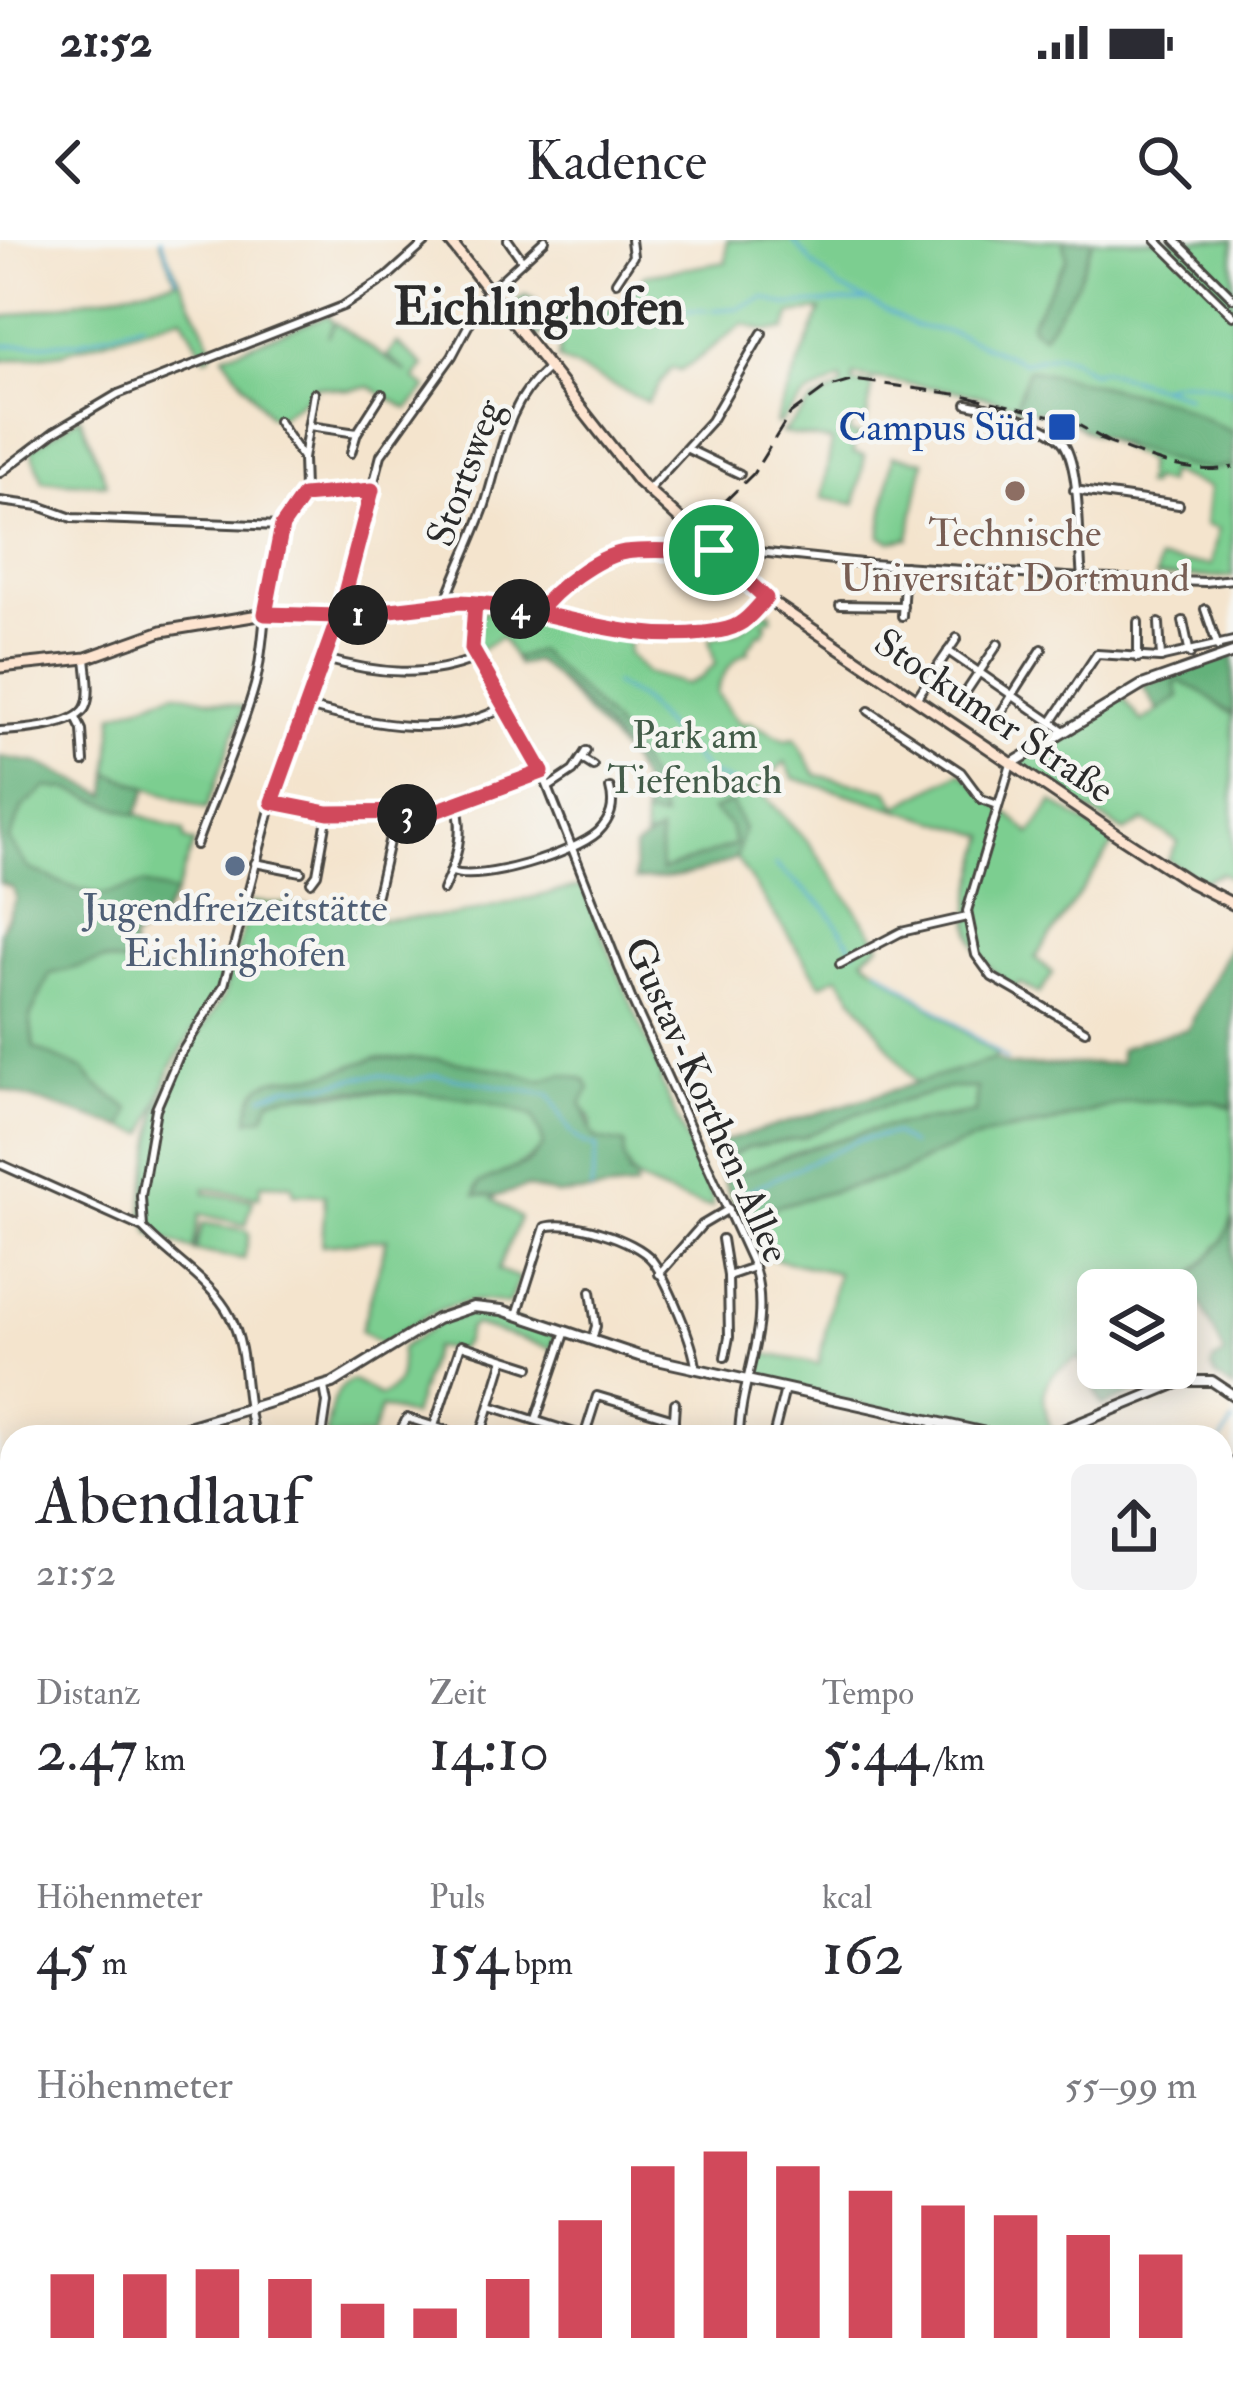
<!DOCTYPE html>
<html lang="de">
<head>
<meta charset="utf-8">
<style>
	:root { --surface:#fff; --page:#f2f2f3; --text:#2b2b33; --muted:#7c7c81; --accent:#d1495b }
	body { margin:0; font-family:"IM FELL Double Pica",serif; background:var(--page); color:var(--text); height:100vh; display:flex; flex-direction:column; font-size:45px; white-space:nowrap }
	* { box-sizing:border-box; margin:0 }
	p { font-size:39px; color:var(--muted) }
	.icon { flex:none; width:66px; height:66px; fill:none; stroke:currentColor; stroke-width:2; stroke-linecap:round; stroke-linejoin:round }
	.map { position:relative; flex:1; overflow:hidden }
	.side { position:absolute; left:0px; top:1185px; width:1233px; height:975px; display:flex; flex-direction:column; background:var(--surface); border-radius:36px 36px 0 0; box-shadow:0 6px 30px #0003 }
	.side>* { flex:none }
	.tools { position:absolute; left:1077px; top:1029px; display:grid; gap:24px }
	.tools a { display:grid; place-items:center; width:120px; height:120px; border-radius:18px; background:var(--surface); box-shadow:0 6px 30px #0003; font-size:60px }
	.pin { position:absolute; display:grid; place-items:center; width:102px; height:102px; color:#fff; margin:-51px; border:6px solid #fff; border-radius:50%; box-shadow:0 3px 12px #0007 }
	.km { position:absolute; width:60px; height:60px; margin:-30px; border-radius:50%; background:#222; color:#fff; font-size:33px; line-height:60px; text-align:center }
	.round { display:grid; place-items:center; flex:none; width:126px; height:126px; border-radius:18px; background:var(--page) }
	.overview { display:flex; align-items:center; justify-content:space-between; height:204px; padding:0 36px }
	h1 { font-size:66px; font-weight:600; line-height:90px }
	.stats { display:grid; grid-template-columns:repeat(3,1fr); gap:18px; height:204px; padding:12px 36px }
	.stats div { display:grid; align-content:center }
	.stats b { font-size:60px; font-weight:600 }
	.stats small { font-size:33px; font-weight:400 }
	.stats p { font-size:33px }
	.chart { height:336px; padding:24px 36px }
	.chart p { display:flex; justify-content:space-between }
	.chart svg { width:100%; height:216px; margin-top:12px; stroke:var(--accent); stroke-width:6 }
	.status { display:flex; justify-content:space-between; align-items:center; height:84px; padding:0 60px; background:var(--surface); direction:ltr }
	.status svg { height:33px; fill:currentColor }
	header { display:flex; justify-content:space-between; align-items:center; height:156px; padding:0 36px; background:var(--surface); font-size:54px; font-weight:600 }
	.map>svg:first-child { display:block }
	.green { fill:#7bce90; stroke:#537c5e; stroke-width:3 }
	.forest { fill:#64b17a; stroke:#486e52; stroke-width:3 }
	.lines { fill:none; stroke-linecap:round; stroke-linejoin:round }
	.stream { stroke:#52abcf; stroke-width:3 }
	.minor-casing { stroke:#494743; stroke-width:12 }
	.tertiary-casing { stroke:#494743; stroke-width:14 }
	.secondary-casing { stroke:#494743; stroke-width:15 }
	.motorway-casing { stroke:#494743; stroke-width:21 }
	.minor { stroke:#fff; stroke-width:6 }
	.tertiary { stroke:#fff; stroke-width:8 }
	.secondary { stroke:#fde4d0; stroke-width:9 }
	.motorway { stroke:#f9bc89; stroke-width:15 }
	.rail { stroke:#2b2b2b; stroke-width:3; stroke-dasharray:18 9; stroke-linecap:butt }
	.route-casing { stroke:#fff; stroke-width:24 }
	.route { stroke:#d1495b; stroke-width:15 }
	.transit-dot { fill:#1a4fb4; stroke:#f6f6f2; stroke-width:4.5 }
	.education-dot { fill:#8d6e63; stroke:#f6f6f2; stroke-width:4.5 }
	.service-dot { fill:#5c6f8a; stroke:#f6f6f2; stroke-width:4.5 }
	.labels { text-anchor:middle; dominant-baseline:central; stroke-width:9; stroke-linejoin:round; paint-order:stroke }
	.transit-label { font-size:39px; fill:#164399; stroke:#f6f6f2; text-anchor:end }
	.street-label { font-size:39px; fill:#2b2b2b; stroke:#f6f6f2 }
	.education-label { font-size:39px; fill:#785e54; stroke:#f6f6f2 }
	.park-label { font-size:39px; fill:#435c49; stroke:#f6f6f2 }
	.service-label { font-size:39px; fill:#4e5e75; stroke:#f6f6f2 }
	.district-label { font-size:51px; font-weight:bold; fill:#2b2b2b; stroke:#f6f6f2 }
</style>
</head>
<body>
<div class="status"><b>21:52</b><svg viewBox="0 0 49 12"><path d="M0 12V9h3v3zM5 12V6h3v6zM10 12V3h3v9zM15 12V0h3v12zM26 1h20v11H26zM47 4h2v5h-2z"/></svg></div>
<header><svg class="icon" aria-label="back" viewBox="0 0 24 24"><path d="M15 5l-7 7 7 7"/></svg>Kadence<svg class="icon" aria-label="search" viewBox="0 0 24 24"><circle cx="10" cy="10" r="6"/><path d="M15 15l6 6"/></svg></header>
<div class="map">
<svg width="1233" height="2159" viewBox="0 0 1233 2159">
	<rect width="100%" height="100%" fill="#f6f6f2"/>
	<filter id="ink" filterUnits="userSpaceOnUse"><feTurbulence type="fractalNoise" baseFrequency=".00833" numOctaves="2"/><feDisplacementMap in="SourceGraphic" scale="24" xChannelSelector="R" yChannelSelector="G"/><feConvolveMatrix kernelMatrix="1 2 1 2 8 2 1 2 1" color-interpolation-filters="sRGB"/></filter>
	<filter id="wash" filterUnits="userSpaceOnUse"><feTurbulence type="fractalNoise" baseFrequency=".004" numOctaves="4" result="noise"/><feDisplacementMap in="SourceGraphic" scale="48" xChannelSelector="R" yChannelSelector="G"/><feGaussianBlur stdDeviation="2.7" result="paint"/><feColorMatrix in="noise" values="0 0 0 0 0 0 0 0 0 0 0 0 0 0 0 0 0 1.4 0 .05"/><feComposite in="paint" operator="in"/></filter>
	<g filter="url(#wash)">
		<rect width="100%" height="100%" fill="#f4e4cd"/>
		<!-- green -->
		<g class="green">
			<polygon points="160,0 209,99 213,109 210,116 205,117 182,76 62,113 0,121 0,78 176,41"/>
			<polygon points="727,0 1233,0 1233,337 1156,337 1159,320 1211,325 1218,289 1205,285 1209,248 1168,232 1166,243 1151,240 1149,246 1144,245 1147,222 1067,177 964,152 854,136 852,144 873,143 866,183 852,181 849,193 863,196 863,200 854,200 853,213 865,216 855,264 822,258 832,201 782,193 811,163 843,146 841,139 805,157 778,185 775,183 821,70 791,74 785,90 766,91 743,84 690,125 680,131 671,128 647,162 558,119 564,78 613,85 644,35 726,22"/>
			<polygon points="328,75 333,83 328,97 335,83 407,133 387,116 397,103 424,126 414,139 427,148 408,169 370,147 350,150 315,146 313,153 277,179 268,175 223,115"/>
			<polygon points="80,176 107,244 43,241 31,209"/>
			<polygon points="893,216 924,221 909,298 891,301 880,296"/>
			<path d="M481,371L538,379L629,401L628,414L646,433L686,444L701,438L715,424L709,399L739,391L760,373L771,372L772,378L764,382L767,386L763,394L759,393L747,409L749,412C734,416 720,437 717,453C726,465 728,474 742,484L749,482L786,500L795,498L816,535L888,550L898,566L961,532L1031,594L1053,562L1115,602L1035,718L1053,733L1039,754L1019,743L1015,748C948,705 970,660 987,596L793,538L785,522L757,548L809,603L880,704L863,718L997,815L995,819L922,843L914,841L838,736L821,744L736,618L739,608L726,565L713,570L730,586L735,605L660,631V593L645,598L642,542L629,520L549,431L535,421L518,425L501,397L478,411L475,403Z"/>
			<path d="M1179,441L1200,451L1233,475V639L1221,633L1201,641L1168,620L1178,602L1144,581L1125,592C1087,568 1048,550 1015,520L1122,456L1142,482L1178,457L1175,442Z"/>
			<polygon points="175,452 244,467 206,569 109,533 114,474"/>
			<polygon points="47,547 71,550 184,591 185,600 194,603 175,654 144,644 102,655 71,647 28,628 9,600 23,567"/>
			<path d="M582,646L662,836L661,843L713,959L712,967C698,967 643,945 635,938C629,933 628,923 621,916C611,907 599,903 591,892V879L563,834L540,841L512,832L436,819L375,818L324,835L282,838L266,864C283,850 308,856 329,854C396,850 469,851 533,876L541,889L543,906C526,927 501,932 477,945L476,954L497,956L492,959L520,978L498,1030L520,1038L508,1064C458,1050 422,1079 382,1104L361,1091L387,999L322,1005L325,955L294,954L292,945L261,944L259,957L205,948V953L253,960L246,985L200,974L193,1010L151,994L143,977V960L158,870L181,821L223,757L251,662L368,669L370,680L452,676Z"/>
			<polygon points="105,720 150,731 227,730 222,745 171,827 146,894 124,888 130,869 94,843 84,830 34,808 30,777 50,734"/>
			<polygon points="950,848 977,848 975,872 878,888 807,908 723,940 715,923 749,907 801,898 858,873"/>
			<path d="M1130,861H1211L1233,868V977L1223,1001L1176,1053V1050H1098V1106C1054,1134 1031,1134 1052,1192C998,1208 819,1153 757,1138L761,1113L819,1124L837,1033L756,1015L739,976L898,935L934,915L990,894L1045,885Z"/>
			<polygon points="203,983 246,990 249,995 244,1019 195,1011"/>
			<path d="M475,1072L501,1075L554,1095L553,1106L557,1102L550,1128L553,1109L475,1085L469,1088L464,1104L457,1110L434,1107L412,1176L381,1167L371,1197H326C330,1174 330,1151 352,1140L380,1156C405,1144 400,1131 401,1108L443,1081Z"/>
			<polygon points="1233,1689 1233,1844 1221,1859 1221,1701"/>
		</g>
		<!-- forest -->
		<g class="forest">
			<polygon points="1063,0 1093,0 1077,44 1043,95 1032,89 1031,82 1067,18"/>
			<polygon points="525,55 536,60 536,68 561,71 563,62 573,68 582,67 581,60 622,70 613,85 564,78 561,103 550,89 534,98 510,64"/>
			<polygon points="1028,129 1169,161 1233,193 1233,226 1211,229 1185,226 1085,191 1065,176 1015,168"/>
			<path d="M538,411C595,464 641,501 664,579L645,576C644,564 645,549 640,538C624,502 567,444 535,421L518,425L514,418Z"/>
			<polygon points="1233,415 1233,475 1200,451 1179,441 1175,443 1179,457 1158,471 1142,445"/>
			<polygon points="0,517 39,523 107,555 109,533 148,548 136,575 71,550 47,547 23,567 9,600 28,628 71,647 102,655 144,644 175,654 162,676 132,700 133,726 105,720 50,734 30,777 34,808 84,830 94,843 130,870 124,888 0,849 0,693 16,658 12,648 0,643"/>
			<path d="M731,562L744,589L736,618C703,634 672,639 635,640L634,609L659,592L661,631L735,605L730,586L712,570Z"/>
			<polygon points="1233,699 1233,867 1211,861 1130,861 1044,884 990,894 933,915 898,934 739,976 723,940 807,909 878,888 975,873 977,848 950,848 858,873 801,898 749,907 715,923 701,889 713,901 723,902 995,819 1007,825 1023,826 1120,823 1120,809 1142,800 1188,789"/>
			<path d="M375,818L436,819L512,832L540,841L563,834L584,839L590,848L581,863C588,875 588,890 596,899L625,904L624,918L630,936L636,938L635,948L558,955L526,947L497,956L476,955L479,943L528,923L543,906V901L533,876C466,850 341,843 271,859L264,877L248,880C252,831 280,840 319,835C338,833 357,824 375,818Z"/>
			<polygon points="1233,978 1233,1149 1216,1137 1211,1128 1213,1121 1225,1115 1195,1052 1183,1056 1178,1052 1223,1001"/>
			<polygon points="1098,1106 1098,1128 1176,1127 1180,1134 1103,1166 1079,1118"/>
		</g>
		<g class="lines">
			<!-- stream -->
			<g class="stream">
				<polyline points="161,0 177,39"/>
				<polyline points="792,0 810,20"/>
				<polyline points="812,23 840,48 864,59"/>
				<polyline points="713,70 738,68 764,58 785,65 868,61 915,86 955,93 1023,122 1056,115 1071,118 1091,132 1103,130 1188,156"/>
				<polyline points="676,71 707,70"/>
				<polyline points="0,106 78,102 143,83"/>
				<path d="M1161,147C1183,137 1211,142 1233,153"/>
				<polyline points="614,444 641,460 708,533 739,546"/>
				<polyline points="775,625 825,667 855,711"/>
				<polyline points="878,728 1007,820"/>
				<path d="M263,856L286,847L332,844L360,837L381,835L411,841L436,835L550,855C562,876 571,904 597,907L591,950"/>
				<polyline points="741,954 858,900 894,894 911,905"/>
				<polyline points="1221,1201 1233,1182"/>
				<polyline points="113,2148 143,2159"/>
				<polyline points="921,2148 935,2159"/>
				<polyline points="742,2159 743,2148"/>
			</g>
		</g>
	</g>
	<g filter="url(#ink)">
		<g class="lines">
			<defs>
				<g id="minor">
					<polyline points="508,0 522,20"/>
					<polyline points="1156,0 1233,76"/>
					<polyline points="1175,0 1233,58"/>
					<polyline points="616,42 633,16 631,0"/>
					<path d="M967,164C990,168 1051,184 1064,204C1081,231 1078,304 1082,338"/>
					<polyline points="278,181 301,216"/>
					<polyline points="309,186 357,193"/>
					<polyline points="688,209 740,234"/>
					<polyline points="351,213 357,193 382,154"/>
					<polyline points="0,233 54,192 118,154 343,66 387,37 428,0"/>
					<polyline points="304,249 303,219 314,153"/>
					<polyline points="648,250 711,181 762,93"/>
					<polyline points="1074,250 1179,265"/>
					<polyline points="310,254 372,250"/>
					<polyline points="0,261 39,266 72,278 281,286"/>
					<polyline points="524,360 547,360"/>
					<path d="M445,363C457,330 473,299 485,265C501,216 505,164 547,129"/>
					<path d="M475,363L472,409L542,532L631,758L754,1027C772,1087 740,1137 739,1197"/>
					<polyline points="840,365 903,366"/>
					<polyline points="1205,369 1218,407"/>
					<polyline points="538,372 568,344 603,321 629,312 739,310 871,324 1082,338 1205,342 1233,339"/>
					<polyline points="902,376 905,326"/>
					<polyline points="1183,381 1190,414"/>
					<polyline points="1159,383 1161,418"/>
					<polyline points="948,411 1064,491"/>
					<polyline points="1138,418 1138,382"/>
					<path d="M325,419C375,433 427,439 476,418"/>
					<polyline points="964,455 998,404"/>
					<polyline points="916,459 957,398"/>
					<path d="M308,467C369,484 449,501 506,465"/>
					<polyline points="869,471 961,532 981,559 995,564"/>
					<polyline points="999,476 1042,409"/>
					<polyline points="76,478 82,490 84,522"/>
					<polyline points="1053,480 1097,414 1159,418 1233,401"/>
					<path d="M0,491C20,490 74,487 85,468C92,455 87,432 86,418"/>
					<polyline points="582,519 593,526"/>
					<polyline points="1011,524 967,671 976,715 992,737 1085,791"/>
					<polyline points="549,547 573,531 586,511"/>
					<polyline points="272,562 328,573 433,572 541,532"/>
					<path d="M196,605C215,553 240,499 255,445C270,389 259,299 303,257"/>
					<polyline points="255,623 301,632"/>
					<path d="M452,632C481,643 575,613 598,592C611,579 615,566 610,548"/>
					<polyline points="311,642 317,634 328,573"/>
					<path d="M443,650C455,624 466,592 456,564"/>
					<polyline points="377,654 395,575"/>
					<polyline points="840,724 901,692 967,677"/>
					<polyline points="0,924 143,988"/>
					<polyline points="722,999 728,1036 754,1027"/>
					<polyline points="659,1034 702,985 729,969"/>
					<polyline points="591,1051 596,1086 592,1100"/>
					<path d="M517,1075L545,987C569,979 635,999 652,1020C667,1040 694,1104 696,1128"/>
					<polyline points="725,1117 729,1097 728,1036"/>
					<polyline points="490,1166 584,1196"/>
					<polyline points="536,1179 566,1091"/>
					<polyline points="674,1179 675,1163"/>
					<polyline points="434,1186 461,1105 530,1127"/>
					<path d="M255,1197C242,1158 249,1112 230,1076C213,1042 169,1017 143,988L141,956L156,869L178,818L224,745L272,562L339,376L381,215L452,116L484,56L545,0"/>
					<polyline points="322,1197 327,1163 324,1147"/>
					<polyline points="397,1197 407,1178 468,1197"/>
					<polyline points="480,1197 504,1119"/>
					<polyline points="584,1197 597,1156 674,1179 674,1197"/>
					<polyline points="773,1197 785,1149"/>
					<polyline points="930,1197 934,1184"/>
					<polyline points="1232,1223 1233,1222"/>
					<polyline points="1221,1267 1233,1271"/>
					<polyline points="1229,1300 1233,1303"/>
					<polyline points="1221,1324 1233,1334"/>
					<polyline points="1221,1371 1233,1360"/>
					<polyline points="1221,1646 1233,1638"/>
					<polyline points="1221,1877 1233,1863"/>
					<polyline points="1221,1969 1230,1966 1233,1940"/>
					<polyline points="1221,2022 1233,2023"/>
					<polyline points="1230,2069 1233,2069"/>
					<polyline points="1221,2118 1233,2119"/>
					<polyline points="1077,2148 1157,2157 1164,2148"/>
					<polyline points="462,2159 463,2148"/>
				</g>
				<g id="tertiary">
					<polyline points="1011,524 1142,445 1233,413"/>
					<polyline points="154,1197 333,1143 437,1079 473,1067 502,1070 639,1116 1004,1197"/>
					<polyline points="1046,1197 1182,1141 1212,1141 1233,1155"/>
					<polyline points="0,1246 12,1242"/>
				</g>
				<g id="secondary">
					<polyline points="449,0 639,242 766,358 1119,596 1190,642 1233,664"/>
					<polyline points="0,427 86,418 162,391 265,374 350,376 475,363 503,365 623,393 684,395 736,386 766,358"/>
				</g>
				<g id="motorway">
					<polyline points="0,1568 12,1574"/>
					<polyline points="0,1591 12,1596"/>
					<polyline points="0,1655 12,1689"/>
					<polyline points="0,1727 10,1893 0,2071"/>
				</g>
			</defs>
			<!-- minor casing -->
			<use href="#minor" class="minor-casing"/>
			<!-- tertiary casing -->
			<use href="#tertiary" class="tertiary-casing"/>
			<!-- secondary casing -->
			<use href="#secondary" class="secondary-casing"/>
			<!-- motorway casing -->
			<use href="#motorway" class="motorway-casing"/>
			<!-- minor -->
			<use href="#minor" class="minor"/>
			<!-- tertiary -->
			<use href="#tertiary" class="tertiary"/>
			<!-- secondary -->
			<use href="#secondary" class="secondary"/>
			<!-- motorway -->
			<use href="#motorway" class="motorway"/>
			<!-- rail -->
			<g class="rail">
				<path d="M1099,199C1143,215 1185,237 1233,227"/>
				<polyline points="705,281 753,234 790,174 824,149 854,140 963,155 1069,180 1113,204"/>
				<polyline points="1221,1489 1233,1475"/>
				<polyline points="1221,1862 1233,1847"/>
				<polyline points="0,2079 12,2082"/>
			</g>
		</g>
	</g>
	<g class="lines" filter="url(#ink)">
		<defs>
			<path id="route" d="M714,310C685,313 654,308 625,312C596,317 555,349 538,372C512,367 487,363 460,362L339,376L372,250L303,256L282,286L265,374L339,376L272,562L328,573L433,572L542,532L472,409L475,363C555,369 621,403 704,393C716,391 728,391 739,384C750,378 757,367 766,358L732,327L733,315L740,310H714"/>
		</defs>
		<!-- route casing -->
		<use href="#route" class="route-casing"/>
		<!-- route -->
		<use href="#route" class="route"/>
	</g>
	<!-- markers -->
	<rect class="transit-dot" x="1047" y="172" width="30" height="30" rx="6"/>
	<circle class="education-dot" cx="1015" cy="251" r="12"/>
	<circle class="service-dot" cx="235" cy="626" r="12"/>
	<g class="labels">
		<!-- transit labels -->
		<g class="transit-label">
			<text x="1035" y="187">Campus Süd</text>
		</g>
		<!-- street labels -->
		<g class="street-label">
			<text transform="translate(465 233) rotate(-70)">Stortsweg</text>
			<text transform="translate(994 476) rotate(34)">Stockumer Straße</text>
			<text transform="translate(707 860) rotate(66)">Gustav-Korthen-Allee</text>
		</g>
		<!-- education labels -->
		<g class="education-label">
			<text x="1015" y="293">Technische<tspan x="1015" dy="45">Universität Dortmund</tspan></text>
		</g>
		<!-- park labels -->
		<g class="park-label">
			<text x="695" y="495">Park am<tspan x="695" dy="45">Tiefenbach</tspan></text>
		</g>
		<!-- service labels -->
		<g class="service-label">
			<text x="235" y="668">Jugendfreizeitstätte<tspan x="235" dy="45">Eichlinghofen</tspan></text>
		</g>
		<!-- district labels -->
		<g class="district-label">
			<text x="539" y="68">Eichlinghofen</text>
		</g>
	</g>
</svg>
<div class="tools">
<a><svg class="icon" aria-label="layers" viewBox="0 0 24 24"><path d="M12 4l9 5-9 5-9-5zM3 14l9 5 9-5"/></svg></a>
</div>
<div class="pin" style="left:714px;top:310px;background:#1e9e55"><svg class="icon" aria-label="arrive" viewBox="0 0 24 24"><path d="M6 21V4h12l-3 4 3 4H6"/></svg></div>
<b class="km" style="left:358px;top:375px">1</b>
<b class="km" style="left:407px;top:574px">3</b>
<b class="km" style="left:520px;top:369px">4</b>
<section class="side">
<div class="overview"><div><h1>Abendlauf</h1><p>21:52</p></div><a class="round"><svg class="icon" aria-label="share" viewBox="0 0 24 24"><path d="M12 15V3M7 8l5-5 5 5M5 13v7h14v-7"/></svg></a></div>
<div class="stats">
<div><p>Distanz</p><b>2.47<small> km</small></b></div>
<div><p>Zeit</p><b>14:10</b></div>
<div><p>Tempo</p><b>5:44<small> /km</small></b></div>
</div>
<div class="stats">
<div><p>Höhenmeter</p><b>45<small> m</small></b></div>
<div><p>Puls</p><b>154<small> bpm</small></b></div>
<div><p>kcal</p><b>162</b></div>
</div>
<div class="chart"><p><span>Höhenmeter</span>55–99 m</p>
<svg viewBox="0 0 160 44" preserveAspectRatio="none"><path d="M5 44V31M15 44V31M25 44V30M35 44V32M45 44V37M55 44V38M65 44V32M75 44V20M85 44V9M95 44V6M105 44V9M115 44V14M125 44V17M135 44V19M145 44V23M155 44V27"/></svg>
</div>
</section>
</div>
</body>
</html>
